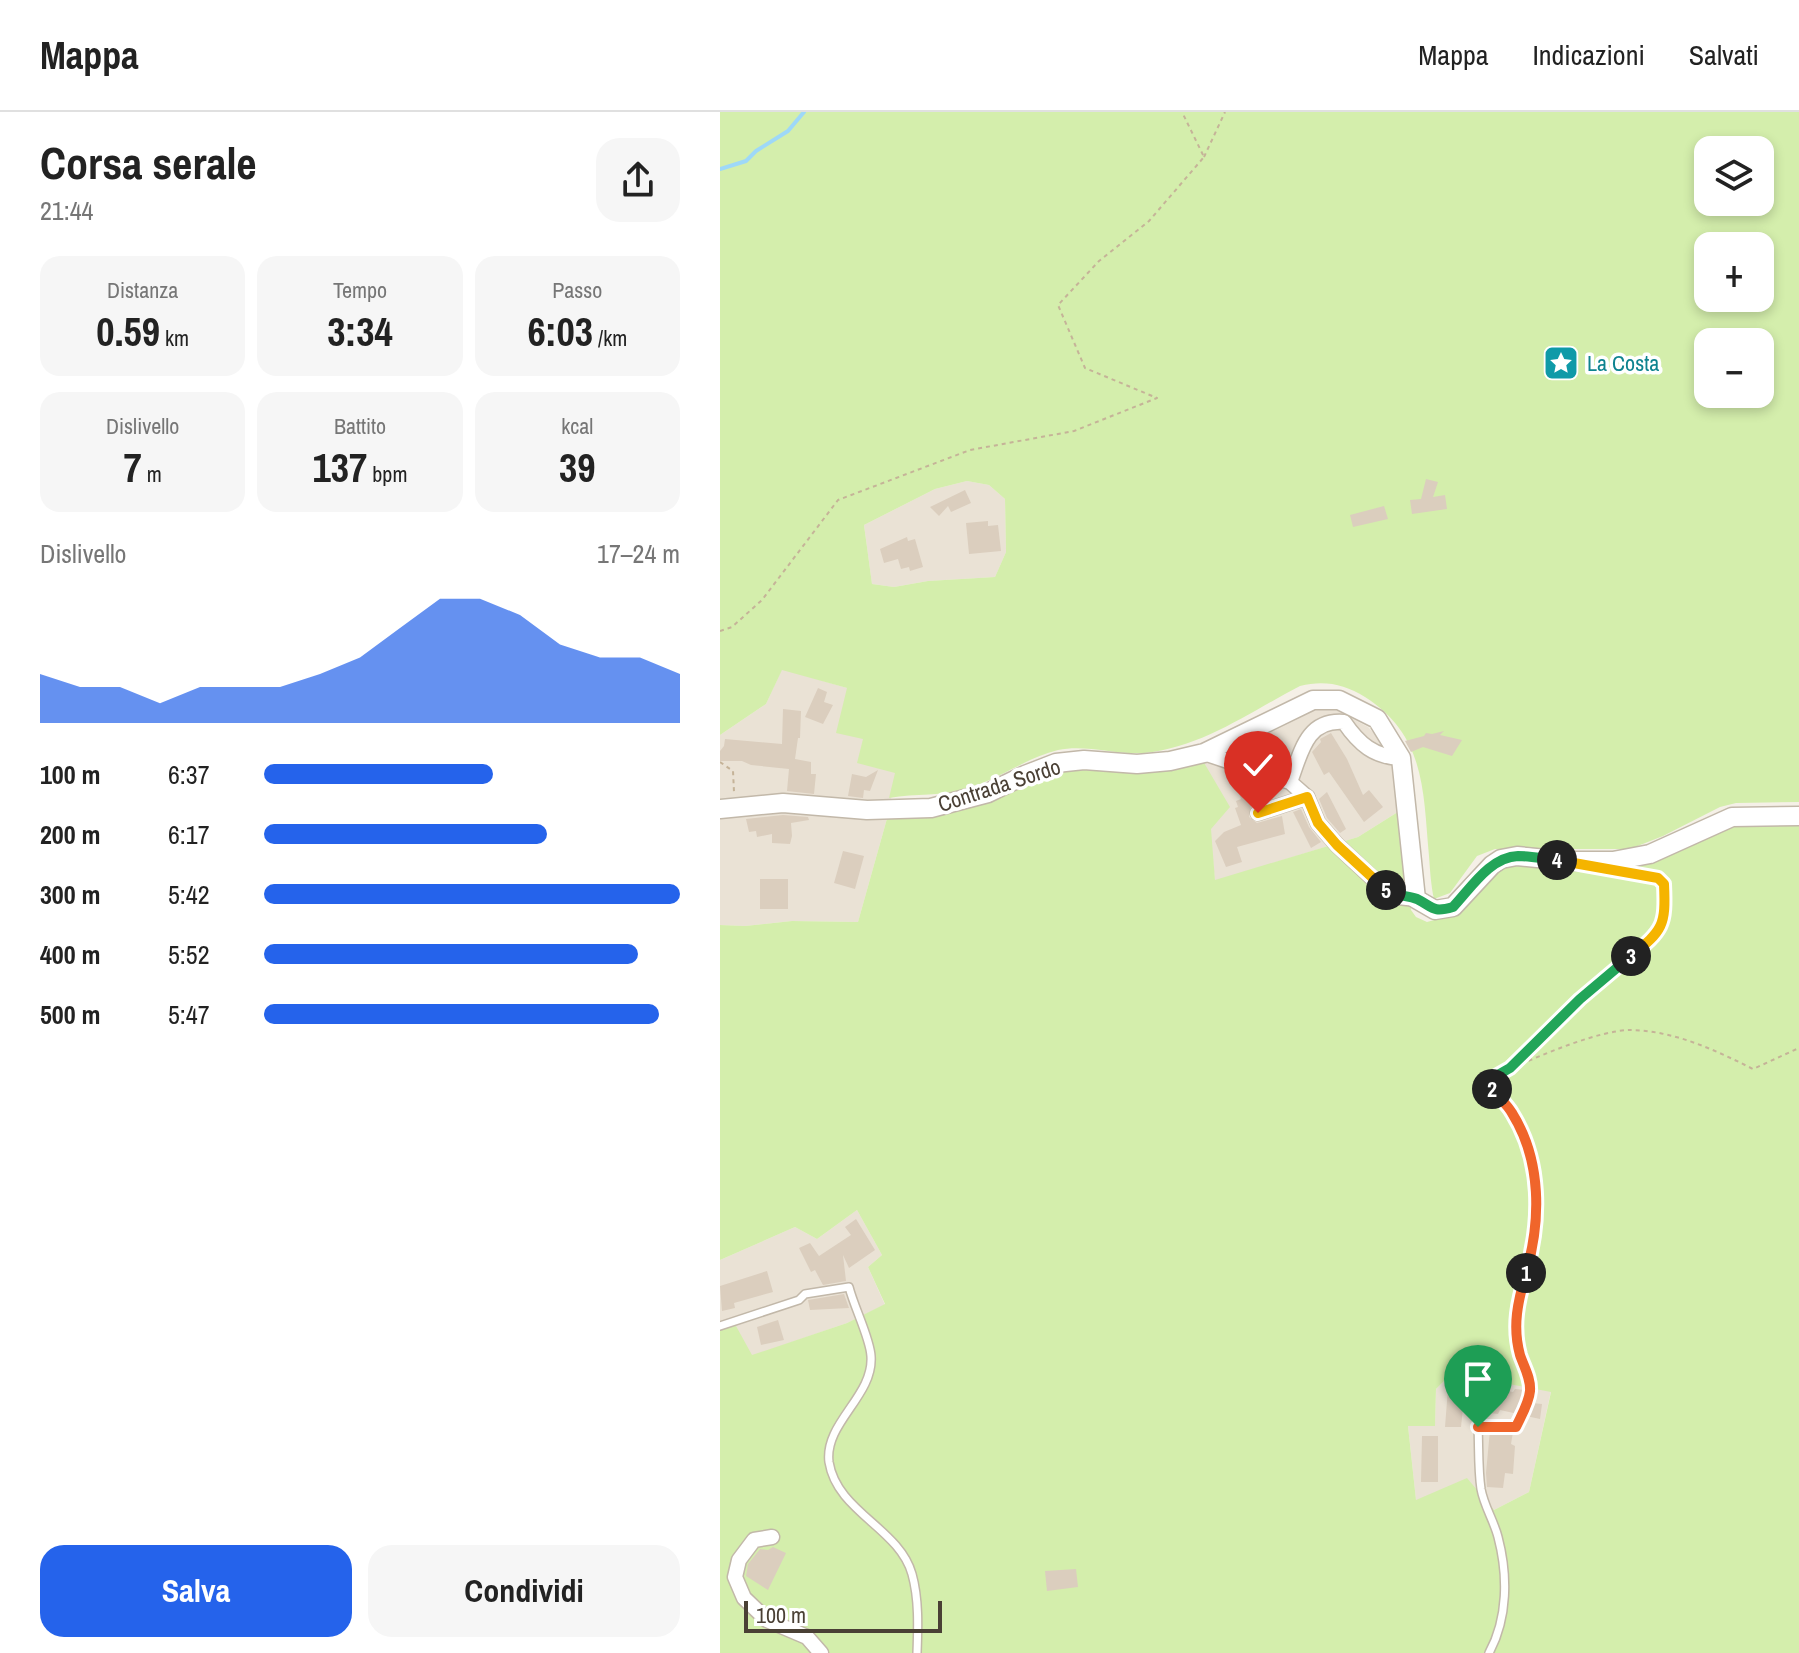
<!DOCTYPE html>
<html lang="it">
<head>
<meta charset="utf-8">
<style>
	:root { --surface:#fff; --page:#f6f6f6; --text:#222; --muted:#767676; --line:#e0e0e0; --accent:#2563eb }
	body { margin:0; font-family:"Archivo Narrow",sans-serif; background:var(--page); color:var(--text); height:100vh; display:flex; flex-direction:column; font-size:30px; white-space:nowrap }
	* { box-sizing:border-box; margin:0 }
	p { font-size:26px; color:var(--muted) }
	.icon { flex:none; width:44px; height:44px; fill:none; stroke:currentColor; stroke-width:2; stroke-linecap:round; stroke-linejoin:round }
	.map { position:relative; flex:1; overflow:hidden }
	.sheet { display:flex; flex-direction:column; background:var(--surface); width:720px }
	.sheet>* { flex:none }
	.buttons { position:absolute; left:974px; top:24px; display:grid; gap:16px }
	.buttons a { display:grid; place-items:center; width:80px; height:80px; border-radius:16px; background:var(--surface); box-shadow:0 4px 12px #0003; font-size:40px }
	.scale { position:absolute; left:24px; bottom:20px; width:198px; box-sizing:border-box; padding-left:8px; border:4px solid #4a4035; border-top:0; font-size:22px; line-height:28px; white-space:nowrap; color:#4a4035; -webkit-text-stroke:6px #fff; paint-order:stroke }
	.pin { position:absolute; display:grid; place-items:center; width:68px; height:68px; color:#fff; margin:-82px -34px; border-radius:50% 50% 50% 0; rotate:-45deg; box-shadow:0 0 8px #0007 }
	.pin .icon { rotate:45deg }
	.km { position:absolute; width:40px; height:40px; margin:-20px; border-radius:50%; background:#222; color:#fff; font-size:22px; line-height:40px; text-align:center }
	.round { display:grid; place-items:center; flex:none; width:84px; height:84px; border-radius:24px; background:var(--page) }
	.headline { display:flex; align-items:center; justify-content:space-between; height:136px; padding:0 40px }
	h1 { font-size:44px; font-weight:700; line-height:60px }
	.stats { display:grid; grid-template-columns:repeat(3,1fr); gap:12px; height:136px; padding:8px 40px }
	.stats div { display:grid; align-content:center; border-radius:20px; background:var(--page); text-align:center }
	.stats b { font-size:40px; font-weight:700 }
	.stats small { font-size:22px; font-weight:400 }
	.stats p { font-size:22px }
	.chart { height:224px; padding:16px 40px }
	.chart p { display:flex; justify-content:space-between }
	.chart svg { width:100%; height:144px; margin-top:8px; fill:var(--accent); opacity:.7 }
	.button { display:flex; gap:16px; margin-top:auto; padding:16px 40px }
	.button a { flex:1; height:92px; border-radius:24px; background:var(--accent); color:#fff; font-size:32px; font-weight:700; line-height:92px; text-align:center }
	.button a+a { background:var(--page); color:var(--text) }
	ul { padding:0 40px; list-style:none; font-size:26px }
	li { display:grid; grid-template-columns:128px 96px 1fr; align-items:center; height:60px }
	li i { height:20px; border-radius:10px; background:var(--accent) }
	header { display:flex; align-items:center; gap:48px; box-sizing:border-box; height:112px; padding:0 40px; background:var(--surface); border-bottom:2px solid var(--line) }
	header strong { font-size:38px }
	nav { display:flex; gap:44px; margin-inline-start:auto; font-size:28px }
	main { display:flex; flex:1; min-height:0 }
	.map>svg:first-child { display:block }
	.residential { fill:#eae2d5 }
	.green { fill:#d4eeac; fill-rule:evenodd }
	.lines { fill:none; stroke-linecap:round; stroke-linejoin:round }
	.stream { stroke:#9ed8f8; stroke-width:4 }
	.building { fill:#dbcebe }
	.service-casing { stroke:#c2b8a9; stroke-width:10 }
	.minor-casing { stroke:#c2b8a9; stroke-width:17 }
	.tertiary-casing { stroke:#c2b8a9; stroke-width:21 }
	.path { stroke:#c5b398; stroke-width:2; stroke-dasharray:4 4; stroke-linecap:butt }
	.service { stroke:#fff; stroke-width:7 }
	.minor { stroke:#fff; stroke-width:14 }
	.tertiary { stroke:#fff; stroke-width:18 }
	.split-1-casing { stroke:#fff; stroke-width:16 }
	.split-2-casing { stroke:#fff; stroke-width:16 }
	.split-3-casing { stroke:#fff; stroke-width:16 }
	.split-4-casing { stroke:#fff; stroke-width:16 }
	.split-5-casing { stroke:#fff; stroke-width:16 }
	.split-6-casing { stroke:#fff; stroke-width:16 }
	.split-1 { stroke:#f0652b; stroke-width:10 }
	.split-2 { stroke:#f0652b; stroke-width:10 }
	.split-3 { stroke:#22a559; stroke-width:10 }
	.split-4 { stroke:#f5b400; stroke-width:10 }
	.split-5 { stroke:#22a559; stroke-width:10 }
	.split-6 { stroke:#f5b400; stroke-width:10 }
	.labels { text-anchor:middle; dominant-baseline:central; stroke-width:7; stroke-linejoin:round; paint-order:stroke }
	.culture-label { font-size:22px; fill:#0d838f; stroke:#fff; text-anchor:start }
	.street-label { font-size:22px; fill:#4a4035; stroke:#fff }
</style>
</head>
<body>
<header>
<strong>Mappa</strong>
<nav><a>Mappa</a><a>Indicazioni</a><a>Salvati</a></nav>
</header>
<main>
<section class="sheet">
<div class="headline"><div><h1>Corsa serale</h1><p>21:44</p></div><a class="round"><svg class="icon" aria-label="share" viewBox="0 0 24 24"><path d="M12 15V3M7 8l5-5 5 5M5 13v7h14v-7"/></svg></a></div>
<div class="stats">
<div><p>Distanza</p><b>0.59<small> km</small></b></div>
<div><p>Tempo</p><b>3:34</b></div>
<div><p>Passo</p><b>6:03<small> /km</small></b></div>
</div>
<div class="stats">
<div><p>Dislivello</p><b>7<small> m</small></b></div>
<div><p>Battito</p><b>137<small> bpm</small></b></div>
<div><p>kcal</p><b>39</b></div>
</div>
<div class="chart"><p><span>Dislivello</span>17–24 m</p>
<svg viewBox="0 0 160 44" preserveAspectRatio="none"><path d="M0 44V29L10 33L20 33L30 38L40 33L50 33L60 33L70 29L80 24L90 15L100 6L110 6L120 11L130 20L140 24L150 24L160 29V44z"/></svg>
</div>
<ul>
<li><b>100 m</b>6:37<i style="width:55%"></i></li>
<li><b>200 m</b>6:17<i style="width:68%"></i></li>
<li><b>300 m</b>5:42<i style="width:100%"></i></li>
<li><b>400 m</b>5:52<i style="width:90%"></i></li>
<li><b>500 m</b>5:47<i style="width:95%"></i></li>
</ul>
<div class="button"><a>Salva</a><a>Condividi</a></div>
</section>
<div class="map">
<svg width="1079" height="1541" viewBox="0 0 1079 1541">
	<rect width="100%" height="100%" fill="#f5f0e7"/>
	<!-- residential -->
	<g class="residential">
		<polygon points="247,369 269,373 285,387 286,440 275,465 208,469 174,475 152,472 144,413 215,377"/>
		<polygon points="62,557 127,576 144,627 176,661 168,703 138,810 72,809 25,814 0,813 0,623 46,592"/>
		<polygon points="612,596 648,615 663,631 670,646 681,698 638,725 495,769 483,649 576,598"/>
		<polygon points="137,1098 162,1143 148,1155 165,1193 127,1211 32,1244 0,1216 0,1148 75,1115 97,1127"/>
		<polygon points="732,1261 831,1279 809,1380 774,1398 696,1388 688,1314 715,1313 716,1277"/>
	</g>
	<!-- green -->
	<g class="green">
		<path d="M0,0H1079V690L1016,691L1000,695L943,724L910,737H775L757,744L730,781L714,787C711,774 710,758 709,744C703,679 706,624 645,585C624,572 604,568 580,574C530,600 481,636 424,641C395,643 366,632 338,638C306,646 279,667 248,676C222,685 196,681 169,686L175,661L137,651L143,627L116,621L127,576L62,558L46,592L0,623ZM988,38H1040V90H988ZM988,134H1040V186H988ZM988,230H1040V282H988ZM247,369L269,373L285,387L286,440L275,465L208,469L174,475L152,472L144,413L215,377Z"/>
		<path d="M483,649L510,695L491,717L495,768L638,725L681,698L691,798L696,805L707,810L725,805L776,756L813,753L872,757L915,756L1023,711L1079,708V1541H0V1216L16,1214L32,1243L127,1211L165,1192L148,1155L162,1143L137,1098L97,1127L75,1115L0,1148V813L25,814L72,809L138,810L168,703H222L273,687L323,658ZM732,1261L831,1280L809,1380L774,1398L747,1366L696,1388L688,1314H715L716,1277Z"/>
	</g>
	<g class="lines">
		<!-- stream -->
		<polyline class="stream" points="0,57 26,49 36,39 68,19 84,0"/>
	</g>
	<!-- building -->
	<g class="building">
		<polygon points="706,367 718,370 713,385 725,383 727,397 692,402 690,388 701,387"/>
		<polygon points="245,378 251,391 231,400 228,394 219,404 210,395"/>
		<polygon points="664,394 668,407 633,415 630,403"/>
		<polygon points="268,409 268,414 278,413 281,439 249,442 246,411"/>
		<polygon points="187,425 188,429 195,427 203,455 190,459 189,455 181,457 178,447 164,451 160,437"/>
		<polygon points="98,576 107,580 104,590 113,593 103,612 85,605"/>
		<polygon points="63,597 81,599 80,626 78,626 75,647 91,650 91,662 96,662 94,682 67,679 69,657 31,653 22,649 0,649 0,639 4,634 5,627 62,632"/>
		<polygon points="724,619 720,623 742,628 732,644 703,635 691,640 685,629 704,624 706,621 712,622"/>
		<polygon points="611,621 627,647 643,683 649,678 663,695 644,710 609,660 604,663 592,640 601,630 600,627"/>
		<polygon points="158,658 150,679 144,678 143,686 128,684 132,662 146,665"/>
		<polygon points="531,668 536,682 548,678 551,686 531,694 529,705 537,711 562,704 565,722 517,735 522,750 506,755 495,729 504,720 521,713 515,696 518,695 516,689 521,687 515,669"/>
		<polygon points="607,680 626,717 620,721 607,706 599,687"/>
		<polygon points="581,697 589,715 601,730 591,736 573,700"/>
		<polygon points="63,703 88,705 89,708 71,711 72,724 70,732 52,731 52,722 37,725 36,719 29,720 26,707"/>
		<polygon points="123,739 144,744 135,777 114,771"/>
		<rect x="40" y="767" width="28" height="30"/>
		<polygon points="136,1107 155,1138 129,1156 123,1143 126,1169 103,1173 95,1158 91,1160 79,1136 90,1131 99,1144 131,1123 125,1115"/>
		<polygon points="47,1159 53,1180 14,1191 15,1196 2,1199 0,1174"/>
		<polygon points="124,1182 129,1196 90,1198 88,1188"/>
		<polygon points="58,1208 64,1228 41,1233 37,1215"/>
		<polygon points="747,1272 793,1280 795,1277 805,1278 802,1290 822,1292 820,1307 780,1298 778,1302 769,1301 768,1296 743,1296 741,1315 725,1315 728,1276 747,1278"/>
		<polygon points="770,1318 793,1320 791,1332 795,1334 793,1362 785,1361 783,1376 767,1375 766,1361"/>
		<polygon points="702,1324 718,1324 718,1370 701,1370"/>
		<polygon points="53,1435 66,1441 48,1478 26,1464 28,1452 40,1437 48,1438"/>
		<polygon points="356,1457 358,1475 327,1479 325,1459"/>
	</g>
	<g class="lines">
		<defs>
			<g id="service">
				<path d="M0,1214L79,1188L85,1182L129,1175C134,1195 150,1226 151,1244C154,1284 104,1311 109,1350C117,1400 179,1416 192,1462C199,1487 198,1515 197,1541"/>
				<path d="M758,1315C759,1335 758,1357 761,1377C764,1394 774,1409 778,1425C788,1463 788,1506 769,1541"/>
			</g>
			<g id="minor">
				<polyline points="484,641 570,670 587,685 598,711 617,733 663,776 678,785 696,787"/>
				<path d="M570,670C581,641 586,607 624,610C639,632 654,645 681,646"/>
				<polyline points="538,701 587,685"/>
				<polyline points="52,1425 34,1428 19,1448 15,1465 24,1486 47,1508 87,1525 101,1541"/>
			</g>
			<polyline id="tertiary" points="0,697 63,691 147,698 211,696 268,681 305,663 336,651 364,648 417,652 450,649 484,641 593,588 619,588 657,607 681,646 696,787 715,798 733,795 772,753 781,747 797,744 847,749 893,749 930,742 1012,705 1079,704"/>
		</defs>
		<!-- service casing -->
		<use href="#service" class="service-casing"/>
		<!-- minor casing -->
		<use href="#minor" class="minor-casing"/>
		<!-- tertiary casing -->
		<use href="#tertiary" class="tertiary-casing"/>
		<!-- path -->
		<g class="path">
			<polyline points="484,45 505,0"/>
			<polyline points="0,519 12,515 42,488 118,388 250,338 354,319 437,286 365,256 338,193 379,149 429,109 484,45 462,0"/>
			<polyline points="0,650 13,659 14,680"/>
			<path d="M794,955C824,942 880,918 911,918C955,919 995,938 1033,957L1079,936"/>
			<polyline points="768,1315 796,1315 810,1281 809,1268 800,1242 796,1217 797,1191 809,1150 817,1094 812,1044 792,1001 772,977 769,968 790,956 860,887 937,822 943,812 944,772 938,766 915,762"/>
		</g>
		<!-- service -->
		<use href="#service" class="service"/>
		<!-- minor -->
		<use href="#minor" class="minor"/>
		<!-- tertiary -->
		<use href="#tertiary" class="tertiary"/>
	</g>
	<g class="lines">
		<defs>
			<path id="split-1" d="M758,1315H796C801,1304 809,1291 810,1279C811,1266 804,1255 800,1243C792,1214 798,1189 806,1161"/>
			<path id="split-2" d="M772,977C778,985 787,992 792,1001C822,1049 821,1109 806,1161"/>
			<polyline id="split-3" points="772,977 769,968 790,956 860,887 911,844"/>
			<path id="split-4" d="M837,748L938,766L944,772C946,814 943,818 911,844"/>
			<path id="split-5" d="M666,778C679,785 687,783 697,787C713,795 712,801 733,795C751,776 770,745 798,744C811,744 824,747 837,748"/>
			<polyline id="split-6" points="538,701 587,685 598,711 617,733 666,778"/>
		</defs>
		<!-- split-1 casing -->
		<use href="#split-1" class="split-1-casing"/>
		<!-- split-2 casing -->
		<use href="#split-2" class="split-2-casing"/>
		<!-- split-3 casing -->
		<use href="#split-3" class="split-3-casing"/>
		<!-- split-4 casing -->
		<use href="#split-4" class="split-4-casing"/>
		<!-- split-5 casing -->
		<use href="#split-5" class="split-5-casing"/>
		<!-- split-6 casing -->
		<use href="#split-6" class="split-6-casing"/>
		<!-- split-1 -->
		<use href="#split-1" class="split-1"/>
		<!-- split-2 -->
		<use href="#split-2" class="split-2"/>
		<!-- split-3 -->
		<use href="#split-3" class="split-3"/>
		<!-- split-4 -->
		<use href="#split-4" class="split-4"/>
		<!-- split-5 -->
		<use href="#split-5" class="split-5"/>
		<!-- split-6 -->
		<use href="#split-6" class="split-6"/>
	</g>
	<!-- icons -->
	<defs>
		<symbol id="sight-square" viewBox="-11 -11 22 22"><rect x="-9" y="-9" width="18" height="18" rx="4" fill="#0f9aa8" stroke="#fff"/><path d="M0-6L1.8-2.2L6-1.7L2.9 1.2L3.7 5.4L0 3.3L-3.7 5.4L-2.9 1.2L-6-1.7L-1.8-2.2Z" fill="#fff"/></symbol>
	</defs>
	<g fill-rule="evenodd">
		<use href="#sight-square" x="821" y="231" width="40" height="40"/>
	</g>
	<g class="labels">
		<!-- culture labels -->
		<g class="culture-label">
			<text x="867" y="251">La Costa</text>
		</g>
		<!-- street labels -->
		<g class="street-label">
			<text transform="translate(279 673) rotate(-18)">Contrada Sordo</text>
		</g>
	</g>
</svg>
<div class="buttons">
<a><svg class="icon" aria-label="layers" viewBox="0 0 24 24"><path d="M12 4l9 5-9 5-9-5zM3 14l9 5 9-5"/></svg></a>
<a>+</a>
<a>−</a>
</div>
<div class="scale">100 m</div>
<div class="pin" style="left:758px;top:1315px;background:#1e9e55"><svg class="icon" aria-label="arrive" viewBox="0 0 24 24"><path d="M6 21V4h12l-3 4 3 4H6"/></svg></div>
<div class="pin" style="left:538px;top:701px;background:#d93025"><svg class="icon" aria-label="check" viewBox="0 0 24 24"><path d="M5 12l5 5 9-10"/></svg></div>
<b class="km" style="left:806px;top:1161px">1</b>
<b class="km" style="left:772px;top:977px">2</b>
<b class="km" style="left:911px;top:844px">3</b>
<b class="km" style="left:837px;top:748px">4</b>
<b class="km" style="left:666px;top:778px">5</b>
</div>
</main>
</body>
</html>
